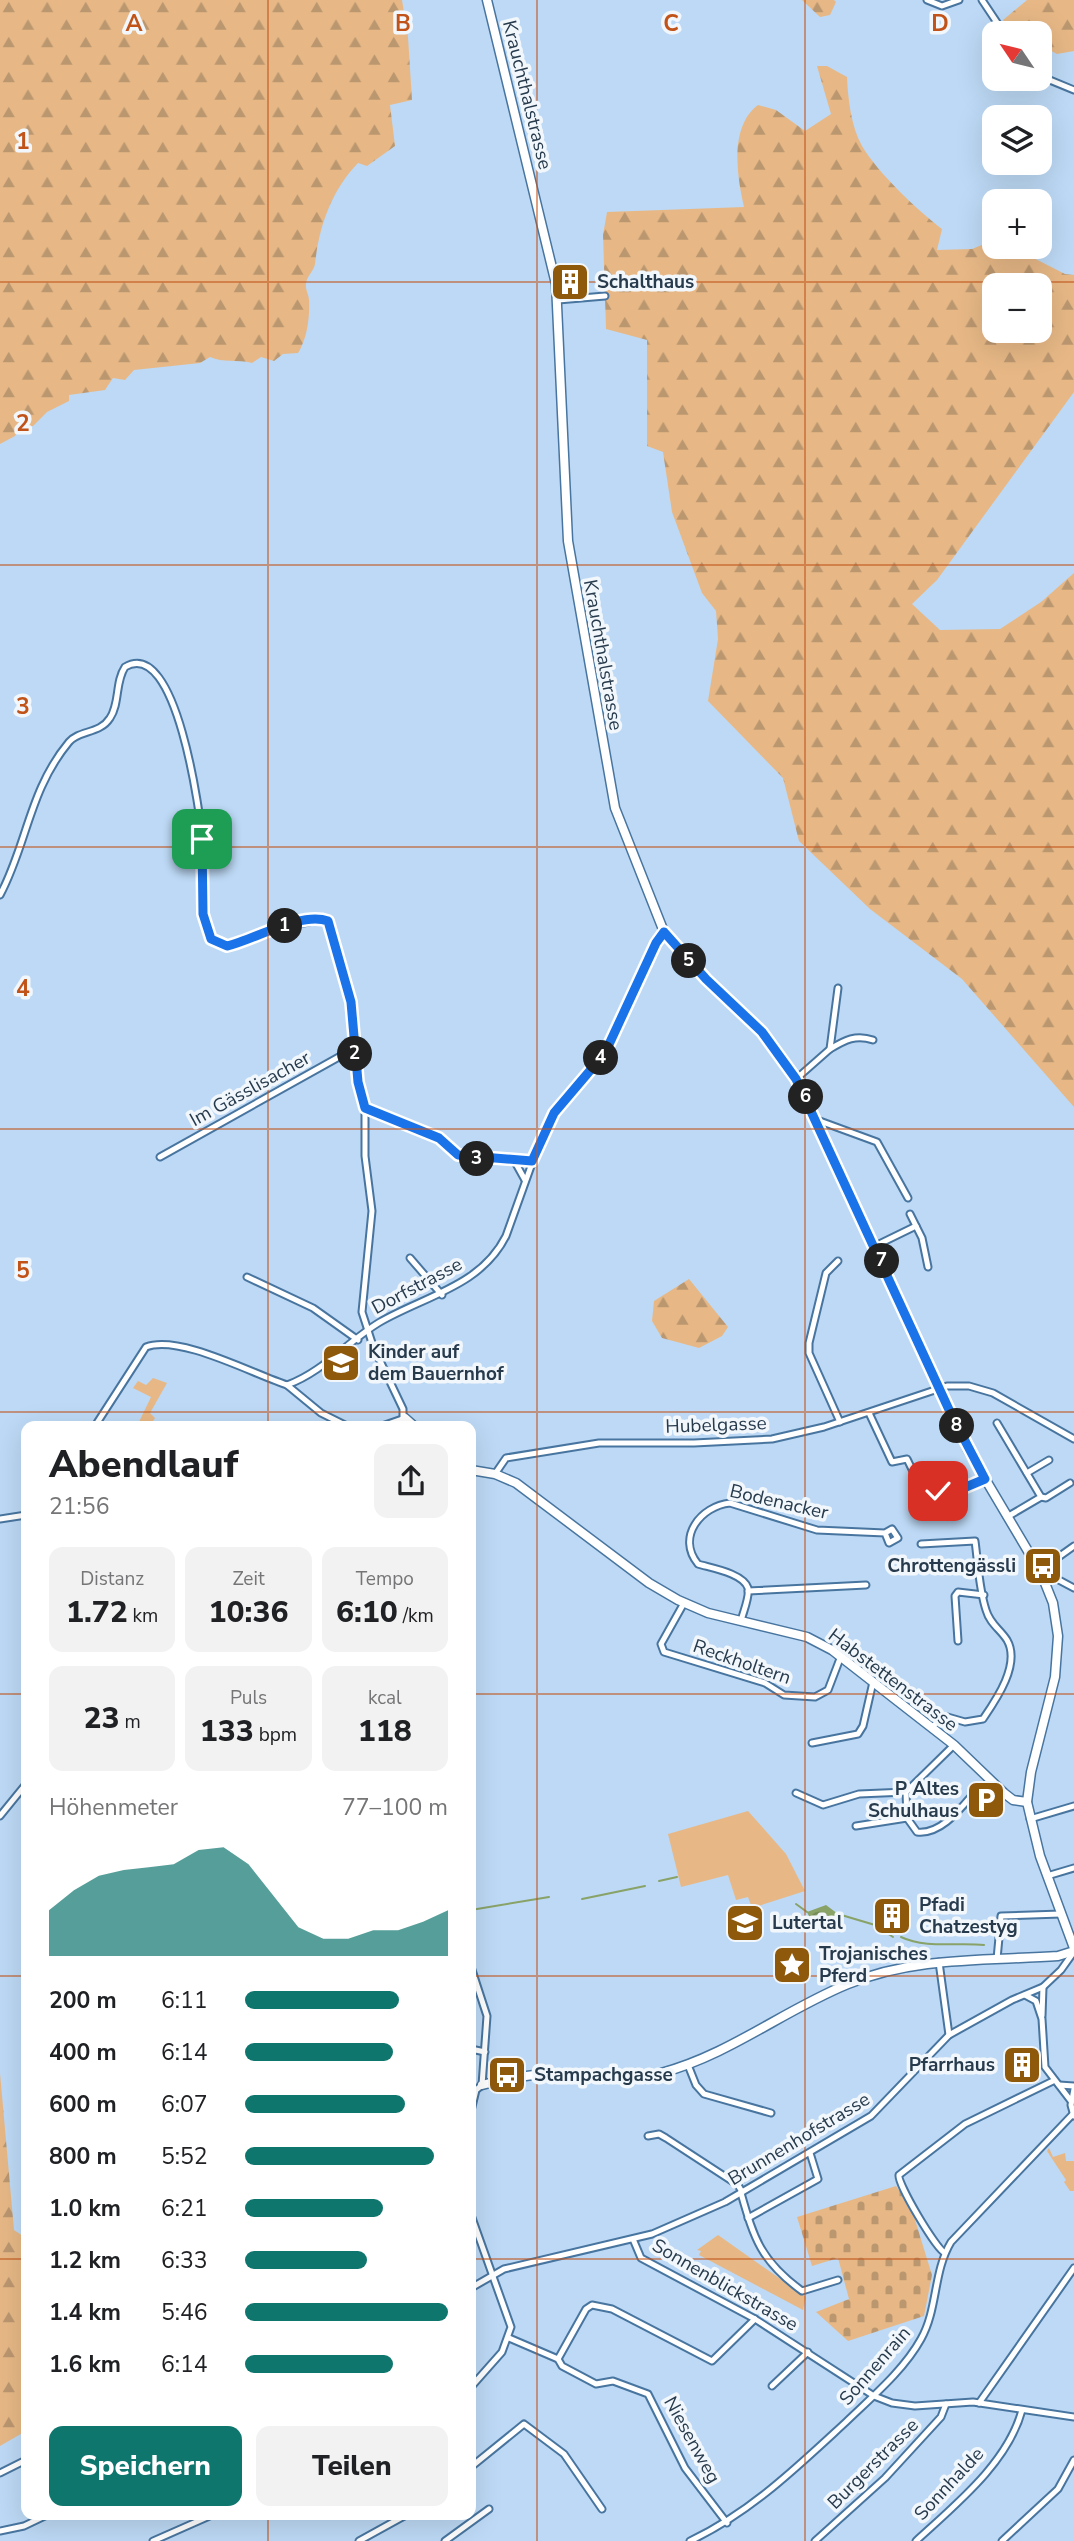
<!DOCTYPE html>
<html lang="de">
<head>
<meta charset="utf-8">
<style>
	:root { --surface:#fff; --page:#f2f2f2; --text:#202124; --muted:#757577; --accent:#0f766e }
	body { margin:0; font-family:"Nunito Sans",sans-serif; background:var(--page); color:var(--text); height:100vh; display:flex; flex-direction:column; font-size:26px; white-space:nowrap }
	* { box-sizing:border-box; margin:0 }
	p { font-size:23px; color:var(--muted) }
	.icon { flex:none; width:38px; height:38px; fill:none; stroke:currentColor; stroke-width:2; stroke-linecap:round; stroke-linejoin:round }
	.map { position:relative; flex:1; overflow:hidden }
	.side { position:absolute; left:21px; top:1421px; width:455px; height:1099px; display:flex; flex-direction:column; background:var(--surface); border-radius:14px; box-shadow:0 7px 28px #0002 }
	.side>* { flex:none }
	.needle { width:46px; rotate:305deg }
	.tools { position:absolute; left:982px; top:21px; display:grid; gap:14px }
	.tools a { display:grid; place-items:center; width:70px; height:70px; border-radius:14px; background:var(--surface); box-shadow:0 7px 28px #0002; font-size:35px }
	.pin { position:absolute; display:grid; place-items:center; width:60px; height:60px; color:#fff; margin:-30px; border-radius:14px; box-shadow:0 4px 10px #0006 }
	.km { position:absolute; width:35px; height:35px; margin:-18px; border-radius:50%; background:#222; color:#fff; font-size:19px; line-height:35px; text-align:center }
	.round { display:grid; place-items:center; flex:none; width:74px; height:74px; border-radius:14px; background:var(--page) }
	.head { display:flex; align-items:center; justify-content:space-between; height:119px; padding:0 28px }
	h1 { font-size:38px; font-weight:800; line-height:52px }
	.figures { display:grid; grid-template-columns:repeat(3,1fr); gap:10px; height:119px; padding:7px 28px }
	.figures div { display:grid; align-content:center; border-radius:14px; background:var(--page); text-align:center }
	.figures b { font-size:30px; font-weight:800 }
	.figures small { font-size:19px; font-weight:400 }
	.figures p { font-size:19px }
	.chart { height:196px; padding:14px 28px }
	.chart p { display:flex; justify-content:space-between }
	.chart svg { width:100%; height:126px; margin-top:7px; fill:var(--accent); opacity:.7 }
	.cta { display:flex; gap:14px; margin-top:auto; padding:14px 28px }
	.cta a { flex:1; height:80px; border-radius:14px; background:var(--accent); color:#fff; font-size:28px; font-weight:800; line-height:80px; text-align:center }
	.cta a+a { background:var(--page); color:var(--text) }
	ul { padding:0 28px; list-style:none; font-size:23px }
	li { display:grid; grid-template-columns:112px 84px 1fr; align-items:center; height:52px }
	li i { height:18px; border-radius:9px; background:var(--accent) }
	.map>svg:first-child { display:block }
	.green { fill:#e7b886 }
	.forest { fill:url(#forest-firs); fill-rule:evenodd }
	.cemetery { fill:url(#cemetery-stones) }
	.water { fill:url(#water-waves) }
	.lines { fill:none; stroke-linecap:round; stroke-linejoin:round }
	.stream { stroke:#88a267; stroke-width:2 }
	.street-casing { stroke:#48759f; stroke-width:9 }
	.secondary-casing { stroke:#48759f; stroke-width:11 }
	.street { stroke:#fff; stroke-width:5 }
	.secondary { stroke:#fff; stroke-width:8 }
	.route-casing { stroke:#fff; stroke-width:14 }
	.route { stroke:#1a73e8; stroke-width:9 }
	.grid { fill:none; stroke:#c15319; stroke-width:2; stroke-opacity:0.55 }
	.labels { text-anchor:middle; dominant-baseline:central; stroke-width:7; stroke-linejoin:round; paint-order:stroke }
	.street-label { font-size:19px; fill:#273b4d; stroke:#f2f7fc }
	.poi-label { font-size:19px; font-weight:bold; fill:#273b4d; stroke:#f2f7fc; text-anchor:start }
	.grid-label { font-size:23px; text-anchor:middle; font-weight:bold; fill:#c15319; stroke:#f2f7fc; stroke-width:7; stroke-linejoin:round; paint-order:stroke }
</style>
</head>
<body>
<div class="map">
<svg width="1074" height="2541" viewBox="0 0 1074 2541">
	<defs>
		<pattern id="forest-firs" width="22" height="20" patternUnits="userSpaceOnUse" patternTransform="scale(1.75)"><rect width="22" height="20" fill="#e7b886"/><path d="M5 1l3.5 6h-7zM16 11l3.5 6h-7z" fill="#bb9770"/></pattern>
		<pattern id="cemetery-stones" width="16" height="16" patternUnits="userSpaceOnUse" patternTransform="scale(1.75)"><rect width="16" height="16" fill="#e7b886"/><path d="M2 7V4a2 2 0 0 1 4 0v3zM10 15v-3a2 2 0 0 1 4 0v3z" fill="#bb9770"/></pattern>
		<pattern id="water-waves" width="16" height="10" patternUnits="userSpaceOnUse" patternTransform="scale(1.75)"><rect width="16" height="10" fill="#88a267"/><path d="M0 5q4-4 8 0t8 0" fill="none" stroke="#6f8557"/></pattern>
	</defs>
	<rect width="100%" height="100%" fill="#bdd9f5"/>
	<!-- green -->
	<g class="green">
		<polygon points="153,1378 167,1383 150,1413 155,1418 150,1426 137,1426 151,1397 133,1388 138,1381 146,1385"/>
		<polygon points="748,1811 786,1854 805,1891 752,1908 748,1897 736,1900 728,1875 681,1887 668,1834"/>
		<polygon points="1049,2148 1053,2157 1065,2153 1066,2161 1074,2161 1074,2191 1070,2191 1064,2182 1066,2180 1047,2151"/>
		<polygon points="718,2235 806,2297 803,2310 699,2255 701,2251 697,2250"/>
	</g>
	<!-- forest -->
	<g class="forest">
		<path d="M0,0H402L408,37L412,100L390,105L395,146L367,166L358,163C331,191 319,227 315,264C314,271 306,277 306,284C305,289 309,295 309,300C310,317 307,339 298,353L283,354L274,361L261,357L252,363C237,359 223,363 210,357L200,363L134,370L125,380L113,378L105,390L69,395V401L47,412L33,426L19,428L15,436L0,444Z"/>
		<polygon points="802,0 834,0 836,2 830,15 820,17"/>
		<polygon points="1027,0 1074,0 1074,51 1057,54 1040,45 1040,33 1015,33 1007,30 1003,20"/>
		<path d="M817,66H827L847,77C848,99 851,126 862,146C878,173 917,210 942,229L937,250L972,249L994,240V247H1012L1065,274L1074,275V392L937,580L912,604L940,630L1000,629L1041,602L1074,573V1107L962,979L870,909L799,841L783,778L708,701L718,639L716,611L702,593L672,512L663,452L647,446V340L606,329L603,235L607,212L744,207C737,176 729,127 758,105L776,110L805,131L831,114ZM994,285H1040V331H994Z"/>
		<polygon points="689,1279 728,1327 722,1336 699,1348 662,1338 652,1321 654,1301"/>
		<polygon points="0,2073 14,2230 26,2238 26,2431 0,2446"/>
	</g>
	<!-- cemetery -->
	<polygon class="cemetery" points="896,2186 911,2207 932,2275 924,2316 848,2341 816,2312 849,2299 838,2258 812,2266 797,2217"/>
	<!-- water -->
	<polygon class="water" points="826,1905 838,1914 819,1925 813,1925 807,1912"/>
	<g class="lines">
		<!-- stream -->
		<g class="stream">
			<polyline points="659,1881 677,1877"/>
			<polyline points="582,1899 645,1886"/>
			<polyline points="796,1904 807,1912"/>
			<polyline points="471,1910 549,1897"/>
			<polyline points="838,1914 875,1925 893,1937"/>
			<path d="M901,1937C926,1949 958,1942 984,1945"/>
		</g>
		<defs>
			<g id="street">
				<polyline points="927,0 942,6 959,0"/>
				<polyline points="982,0 1004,33"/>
				<polyline points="1040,76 1074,90"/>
				<polyline points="558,300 605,296"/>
				<path d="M0,895C27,845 29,790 69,742C79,730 100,734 110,718C120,703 115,682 125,667C177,636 200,814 203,844C205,867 201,891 203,914C204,923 207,931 211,939L227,946L284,927L323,919L331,926L351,1002L358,1082L365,1108V1156L372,1211L362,1312L373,1346L403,1409V1426"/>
				<path d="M830,1049C845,1040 856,1034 873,1040"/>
				<polyline points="796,1079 830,1049 838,988"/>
				<polyline points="365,1108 439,1138 458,1155 532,1162"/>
				<polyline points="817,1120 877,1142 908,1198"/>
				<polyline points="160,1157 355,1048"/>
				<polyline points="515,1162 525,1180"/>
				<polyline points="910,1214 922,1238 928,1267"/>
				<polyline points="875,1246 916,1226"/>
				<polyline points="410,1258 442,1295"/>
				<polyline points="838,1261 826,1273 809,1343 809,1353 840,1422"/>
				<polyline points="247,1277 313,1308 358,1340"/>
				<polyline points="287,1385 321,1413 347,1426"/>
				<polyline points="869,1413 892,1462 907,1459 922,1490 966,1487 985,1479"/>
				<polyline points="997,1423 1041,1497 1007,1517"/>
				<path d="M95,1426L146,1347C179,1334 253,1374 287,1385C323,1372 348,1341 380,1322C425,1296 481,1286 506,1236L544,1130L562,1101L605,1053L655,943L664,932"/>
				<polyline points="382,1426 405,1418"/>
				<polyline points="1027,1473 1049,1460"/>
				<polyline points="495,1474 506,1458 599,1443 694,1443 772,1439 824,1427 947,1386 969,1386 993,1393 1074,1439"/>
				<polyline points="1041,1497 1046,1498 1070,1483"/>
				<polyline points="0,1519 26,1515"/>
				<path d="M921,1544L975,1541C978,1563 979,1589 986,1610C990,1624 1000,1629 1007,1640C1021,1664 996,1700 983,1719L965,1722L944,1716L932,1727"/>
				<polyline points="1039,1571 1074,1546"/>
				<polyline points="1044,1581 1057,1579 1074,1588"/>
				<polyline points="748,1591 866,1585"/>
				<polyline points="684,1603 661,1644 664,1652 765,1683 784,1695 815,1697 828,1690 841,1656"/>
				<path d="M741,1621C743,1612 750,1597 748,1588C743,1573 711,1568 698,1564C676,1537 701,1506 730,1503L817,1530L885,1533L892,1529L898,1538L889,1543L885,1533"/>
				<polyline points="958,1641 955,1596 958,1592 984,1595"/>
				<polyline points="812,1743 858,1734 863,1726 873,1682"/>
				<path d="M954,1745L906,1792L907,1818L917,1832C941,1835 961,1808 975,1792"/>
				<polyline points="796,1793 823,1805 859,1794 906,1792"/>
				<polyline points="0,1816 26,1784"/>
				<polyline points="1030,1819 1074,1806"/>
				<polyline points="856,1826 907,1818"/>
				<polyline points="1047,1876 1074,1868"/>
				<polyline points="997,1959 1001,1916 1061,1914"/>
				<polyline points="939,1962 949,2035"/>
				<polyline points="471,1967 487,2016 482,2085 476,2090 471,2111"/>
				<polyline points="1025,1995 1036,2001 1042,2019 1045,2067 1071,2101"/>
				<polyline points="1042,2016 1043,1987"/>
				<polyline points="471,2049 485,2052"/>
				<polyline points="688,2065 696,2085 704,2094 771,2113"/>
				<polyline points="1059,2085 1074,2086"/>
				<polyline points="1074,2089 1071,2105 1074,2116"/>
				<polyline points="648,2136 659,2134 666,2138 738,2185 742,2192"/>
				<path d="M741,2193C754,2239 761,2261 802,2291L838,2280"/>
				<polyline points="471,2197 471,2207"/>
				<polyline points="471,2215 511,2327 502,2352 471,2387"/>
				<polyline points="748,2218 818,2179 810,2153"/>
				<polyline points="633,2239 641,2258 755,2319 874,2396 892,2403 915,2406 973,2402 1074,2417"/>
				<path d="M945,2253C936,2249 897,2183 899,2175L965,2124L1053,2081"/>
				<polyline points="471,2288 504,2269 652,2234 725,2202 871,2116 949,2035 1012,2000 1043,1987 1061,1970 1073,1953"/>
				<polyline points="509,2338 558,2359 562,2366 596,2384 613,2381 648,2394 685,2468 727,2523"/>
				<polyline points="558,2359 586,2309 592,2305 612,2309 712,2361 755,2319"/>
				<polyline points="772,2386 808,2352"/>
				<polyline points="979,2403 1074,2268"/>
				<polyline points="471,2467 524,2424 564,2454 602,2509"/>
				<polyline points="0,2473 26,2460"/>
				<polyline points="0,2531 24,2526 47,2515"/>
				<polyline points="153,2541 212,2515"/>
				<polyline points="359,2541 406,2515"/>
				<polyline points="445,2541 489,2509"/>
				<path d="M690,2541C751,2512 796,2468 846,2422C872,2397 904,2370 921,2339C938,2309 933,2272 951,2242L1073,2114"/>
				<polyline points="815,2541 885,2478 941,2417 946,2404"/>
				<path d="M916,2541C955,2505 1008,2463 1022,2410"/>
				<polyline points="1002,2541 1058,2489 1074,2460"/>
			</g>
			<g id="secondary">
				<polyline points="487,0 556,284 568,541 615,808 664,932 706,979 762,1032 796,1079 968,1450 1041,1573 1053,1603 1058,1636 1055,1677 1031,1772 1027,1802 1040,1856 1074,1948"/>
				<polyline points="405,1418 414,1426"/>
				<polyline points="471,1470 495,1474 516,1483 649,1583 678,1600 708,1613 807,1637 832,1650 954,1745 1004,1793 1013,1800 1027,1802"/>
				<path d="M482,2085C507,2078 534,2073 561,2074C595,2075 627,2082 661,2073C729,2055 784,2010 848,1984C915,1956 988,1961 1058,1956L1074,1951"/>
			</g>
		</defs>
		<!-- street casing -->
		<use href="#street" class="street-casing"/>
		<!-- secondary casing -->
		<use href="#secondary" class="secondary-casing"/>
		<!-- street -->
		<use href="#street" class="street"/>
		<!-- secondary -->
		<use href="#secondary" class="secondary"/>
	</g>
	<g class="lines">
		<defs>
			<path id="route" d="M202,839L203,914L211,939L227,946C254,940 301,911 328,921L351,1002L358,1082L365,1108L439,1138L458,1155L532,1161L554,1113L605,1053L656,943L664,932L706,979L762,1032L796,1079L951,1414L985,1479L966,1487L938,1491"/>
		</defs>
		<!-- route casing -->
		<use href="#route" class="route-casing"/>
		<!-- route -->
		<use href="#route" class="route"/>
	</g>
	<!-- grid -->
	<path class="grid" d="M268,0V1426M537,0V2541M805,0V2541M0,282H1074M0,565H1074M0,847H1074M0,1129H1074M0,1412H1074M0,1694H26M471,1694H1074M0,1976H26M471,1976H1074M0,2259H26M471,2259H1074M268,2515V2541"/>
	<!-- icons -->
	<defs>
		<symbol id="building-square" viewBox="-11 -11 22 22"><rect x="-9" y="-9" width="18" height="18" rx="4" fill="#8f590c" stroke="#f2f7fc"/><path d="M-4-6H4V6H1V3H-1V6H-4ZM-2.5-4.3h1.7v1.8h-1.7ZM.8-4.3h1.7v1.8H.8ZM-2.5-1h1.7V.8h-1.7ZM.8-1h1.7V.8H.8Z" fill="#fff"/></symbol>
		<symbol id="school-square" viewBox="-11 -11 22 22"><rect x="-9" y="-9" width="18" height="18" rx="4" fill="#8f590c" stroke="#f2f7fc"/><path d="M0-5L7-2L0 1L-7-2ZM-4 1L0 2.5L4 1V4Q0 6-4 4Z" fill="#fff"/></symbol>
		<symbol id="bus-square" viewBox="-11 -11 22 22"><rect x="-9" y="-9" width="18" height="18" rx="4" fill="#8f590c" stroke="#f2f7fc"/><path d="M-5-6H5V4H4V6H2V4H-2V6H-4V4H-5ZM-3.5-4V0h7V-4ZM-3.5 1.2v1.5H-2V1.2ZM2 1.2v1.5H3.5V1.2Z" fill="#fff"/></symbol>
		<symbol id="parking-square" viewBox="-11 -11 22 22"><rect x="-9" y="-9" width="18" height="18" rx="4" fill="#8f590c" stroke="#f2f7fc"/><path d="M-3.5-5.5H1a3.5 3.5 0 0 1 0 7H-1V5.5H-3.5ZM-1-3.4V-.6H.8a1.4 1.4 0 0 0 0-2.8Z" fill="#fff"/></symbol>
		<symbol id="sight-square" viewBox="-11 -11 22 22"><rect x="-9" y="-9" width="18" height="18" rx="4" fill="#8f590c" stroke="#f2f7fc"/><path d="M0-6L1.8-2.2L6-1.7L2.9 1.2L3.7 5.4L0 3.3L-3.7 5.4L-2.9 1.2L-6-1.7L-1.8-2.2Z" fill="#fff"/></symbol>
	</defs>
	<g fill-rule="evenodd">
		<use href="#building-square" x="548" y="260" width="44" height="44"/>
		<use href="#school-square" x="319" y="1341" width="44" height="44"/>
		<use href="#bus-square" x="1021" y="1544" width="44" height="44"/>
		<use href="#parking-square" x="964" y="1778" width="44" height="44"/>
		<use href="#building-square" x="870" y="1894" width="44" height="44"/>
		<use href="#school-square" x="723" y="1901" width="44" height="44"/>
		<use href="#sight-square" x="770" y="1943" width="44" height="44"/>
		<use href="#building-square" x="1000" y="2043" width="44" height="44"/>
		<use href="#bus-square" x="485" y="2053" width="44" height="44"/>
	</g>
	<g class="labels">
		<!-- street labels -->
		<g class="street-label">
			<text transform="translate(527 95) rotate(76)">Krauchthalstrasse</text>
			<text transform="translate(603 655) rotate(80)">Krauchthalstrasse</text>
			<text transform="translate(250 1089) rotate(-29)">Im Gässlisacher</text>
			<text transform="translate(417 1286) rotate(-28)">Dorfstrasse</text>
			<text transform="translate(716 1425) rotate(-2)">Hubelgasse</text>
			<text transform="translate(779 1502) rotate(13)">Bodenacker</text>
			<text transform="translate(742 1662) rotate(19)">Reckholtern</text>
			<text transform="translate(893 1680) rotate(37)">Habstettenstrasse</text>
			<text transform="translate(799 2139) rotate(-31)">Brunnenhofstrasse</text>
			<text transform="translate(725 2285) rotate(30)">Sonnenblickstrasse</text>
			<text transform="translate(875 2366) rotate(-49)">Sonnenrain</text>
			<text transform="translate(692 2440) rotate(61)">Niesenweg</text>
			<text transform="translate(873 2464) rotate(-45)">Burgerstrasse</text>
			<text transform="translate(949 2484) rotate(-47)">Sonnhalde</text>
		</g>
		<!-- poi labels -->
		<g class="poi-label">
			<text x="597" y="282">Schalthaus</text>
			<text x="368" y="1352">Kinder auf<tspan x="368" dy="22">dem Bauernhof</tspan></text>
			<text x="1016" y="1566" text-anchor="end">Chrottengässli</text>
			<text x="959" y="1789" text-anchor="end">P Altes<tspan x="959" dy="22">Schulhaus</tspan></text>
			<text x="919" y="1905">Pfadi<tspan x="919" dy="22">Chatzestyg</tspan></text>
			<text x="772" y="1923">Lutertal</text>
			<text x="819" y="1954">Trojanisches<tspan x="819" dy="22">Pferd</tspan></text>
			<text x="995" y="2065" text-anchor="end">Pfarrhaus</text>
			<text x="534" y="2075">Stampachgasse</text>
		</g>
	</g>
	<g class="grid-label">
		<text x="134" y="31">A</text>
		<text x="403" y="31">B</text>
		<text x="671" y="31">C</text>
		<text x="940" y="31">D</text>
		<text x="23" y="149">1</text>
		<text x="23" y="431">2</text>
		<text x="23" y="714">3</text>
		<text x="23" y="996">4</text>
		<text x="23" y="1278">5</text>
	</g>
</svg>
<div class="tools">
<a><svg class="needle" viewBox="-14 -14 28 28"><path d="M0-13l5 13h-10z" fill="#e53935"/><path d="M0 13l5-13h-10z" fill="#757577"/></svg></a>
<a><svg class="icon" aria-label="layers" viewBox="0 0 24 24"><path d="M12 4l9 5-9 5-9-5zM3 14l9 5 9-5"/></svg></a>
<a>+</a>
<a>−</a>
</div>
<div class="pin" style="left:202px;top:839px;background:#1e9e55"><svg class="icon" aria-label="arrive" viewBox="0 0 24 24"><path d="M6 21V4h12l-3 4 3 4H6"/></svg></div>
<div class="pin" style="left:938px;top:1491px;background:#d93025"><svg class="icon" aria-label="check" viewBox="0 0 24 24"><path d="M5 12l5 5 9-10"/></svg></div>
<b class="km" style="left:285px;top:926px">1</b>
<b class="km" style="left:355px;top:1054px">2</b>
<b class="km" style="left:477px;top:1159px">3</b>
<b class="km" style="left:601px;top:1058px">4</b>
<b class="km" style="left:689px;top:961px">5</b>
<b class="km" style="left:806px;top:1097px">6</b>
<b class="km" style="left:882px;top:1261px">7</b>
<b class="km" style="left:957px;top:1426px">8</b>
<section class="side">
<div class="head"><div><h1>Abendlauf</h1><p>21:56</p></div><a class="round"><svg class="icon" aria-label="share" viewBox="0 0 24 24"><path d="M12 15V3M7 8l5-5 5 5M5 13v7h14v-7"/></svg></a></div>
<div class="figures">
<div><p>Distanz</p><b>1.72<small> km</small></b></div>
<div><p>Zeit</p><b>10:36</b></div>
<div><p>Tempo</p><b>6:10<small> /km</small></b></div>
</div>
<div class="figures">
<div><b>23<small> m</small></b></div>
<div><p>Puls</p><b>133<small> bpm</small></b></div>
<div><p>kcal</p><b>118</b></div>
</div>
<div class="chart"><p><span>Höhenmeter</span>77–100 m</p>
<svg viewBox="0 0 160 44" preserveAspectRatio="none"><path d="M0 44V28L10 21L20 16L30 14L40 13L50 12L60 7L70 6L80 12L90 23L100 34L110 38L120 38L130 35L140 35L150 32L160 28V44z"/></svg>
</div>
<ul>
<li><b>200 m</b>6:11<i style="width:76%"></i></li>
<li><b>400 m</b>6:14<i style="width:73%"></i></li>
<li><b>600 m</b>6:07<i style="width:79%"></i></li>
<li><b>800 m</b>5:52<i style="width:93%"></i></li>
<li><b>1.0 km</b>6:21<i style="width:68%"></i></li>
<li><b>1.2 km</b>6:33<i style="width:60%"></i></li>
<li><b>1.4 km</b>5:46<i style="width:100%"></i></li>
<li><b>1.6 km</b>6:14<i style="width:73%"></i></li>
</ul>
<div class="cta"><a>Speichern</a><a>Teilen</a></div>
</section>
</div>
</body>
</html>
